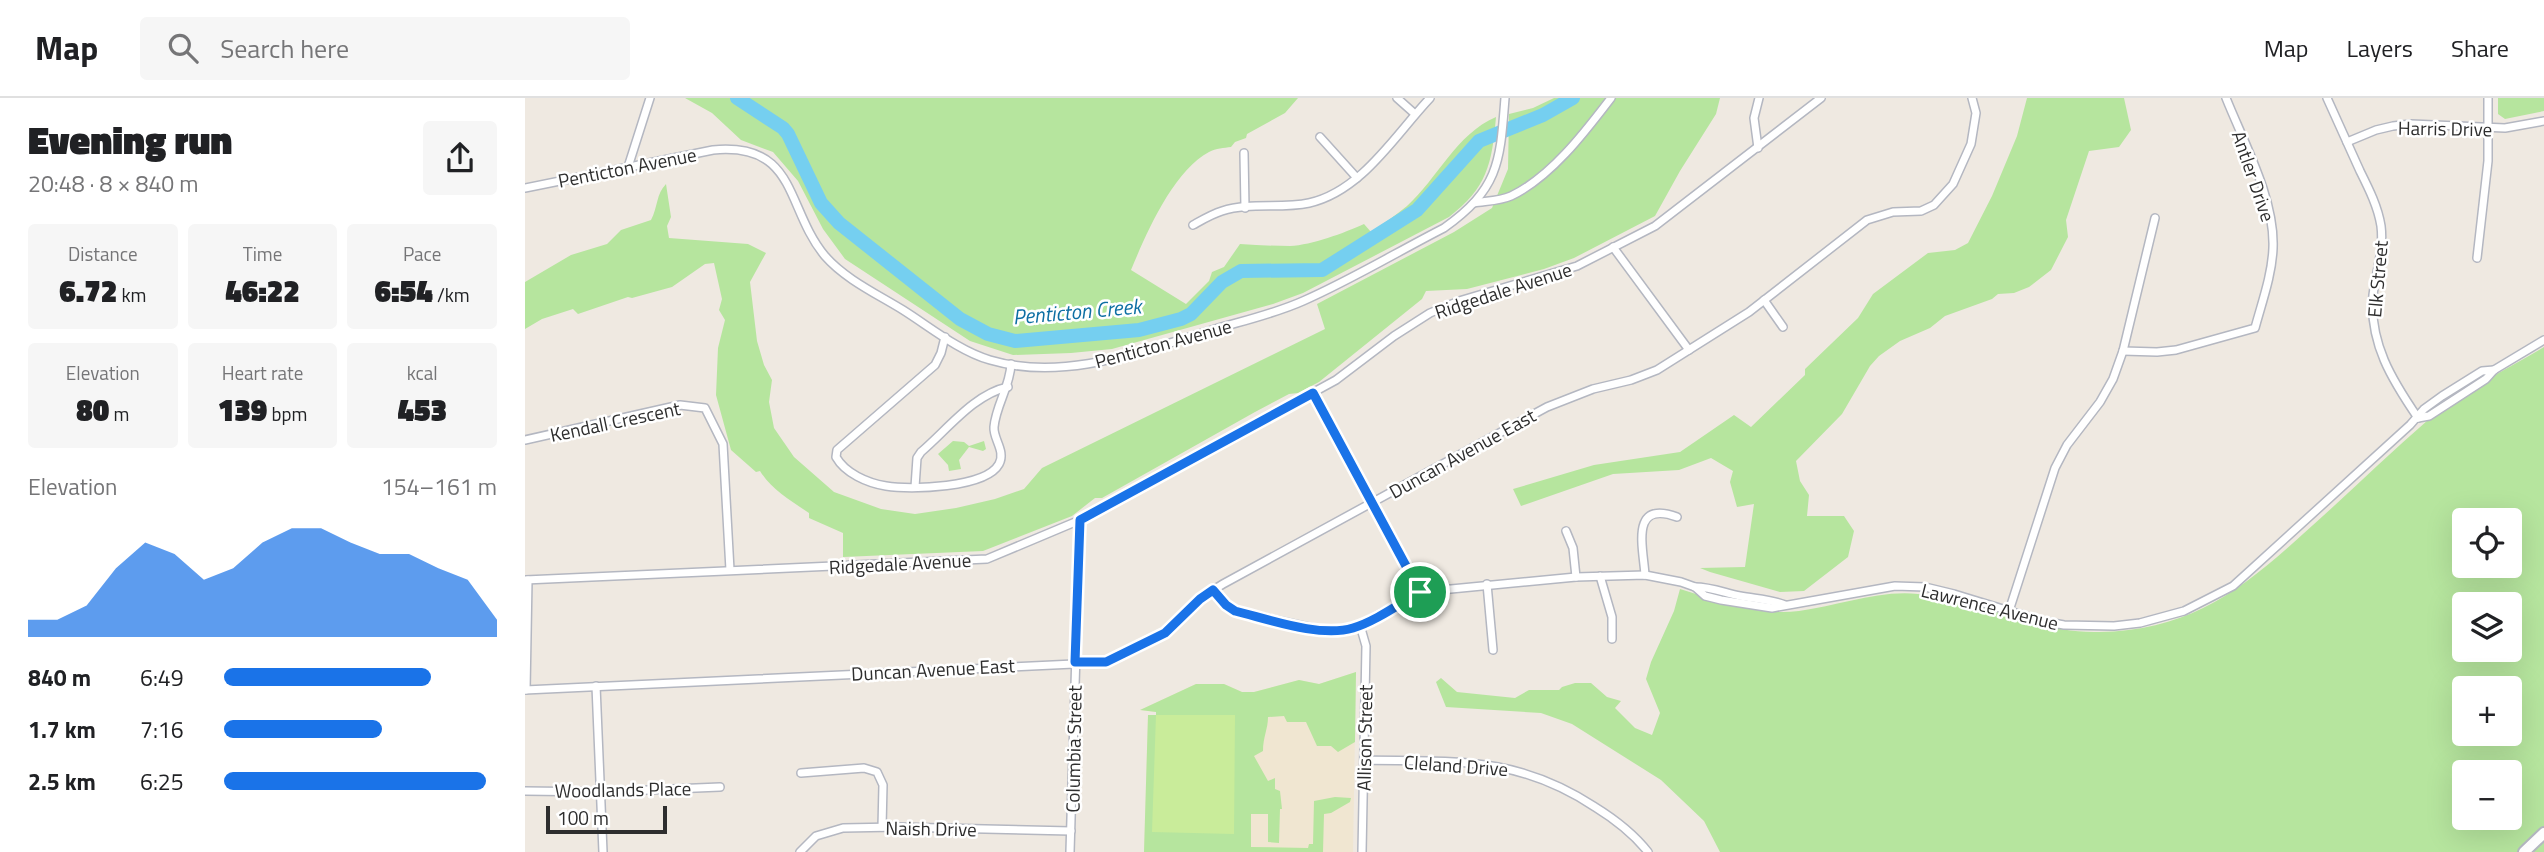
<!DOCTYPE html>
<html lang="en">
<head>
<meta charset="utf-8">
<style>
	:root { --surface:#fff; --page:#f6f6f6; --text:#202124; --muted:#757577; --line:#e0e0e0; --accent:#1a73e8 }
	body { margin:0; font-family:"Titillium Web",sans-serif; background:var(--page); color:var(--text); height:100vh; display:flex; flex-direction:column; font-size:26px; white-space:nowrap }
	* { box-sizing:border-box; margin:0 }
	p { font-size:23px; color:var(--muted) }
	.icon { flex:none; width:38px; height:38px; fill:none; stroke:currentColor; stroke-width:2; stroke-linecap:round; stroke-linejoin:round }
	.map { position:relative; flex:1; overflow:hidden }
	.side { display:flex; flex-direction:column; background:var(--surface); width:525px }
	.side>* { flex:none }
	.fabs { position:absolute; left:1927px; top:410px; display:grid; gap:14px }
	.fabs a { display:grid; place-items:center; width:70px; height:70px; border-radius:7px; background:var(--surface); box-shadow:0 7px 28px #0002; font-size:35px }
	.scale { position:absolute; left:21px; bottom:18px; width:121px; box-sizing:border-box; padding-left:7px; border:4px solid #2e2e2e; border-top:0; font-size:19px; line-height:24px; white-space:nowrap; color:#2e2e2e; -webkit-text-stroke:5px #fff; paint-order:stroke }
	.pin { position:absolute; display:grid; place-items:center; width:60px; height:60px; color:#fff; margin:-30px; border:4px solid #fff; border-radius:50%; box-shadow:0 2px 7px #0007 }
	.round { display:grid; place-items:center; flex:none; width:74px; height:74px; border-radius:7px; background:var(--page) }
	.head { display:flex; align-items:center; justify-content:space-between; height:119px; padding:0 28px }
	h1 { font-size:38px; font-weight:800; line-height:52px }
	.figures { display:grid; grid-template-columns:repeat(3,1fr); gap:10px; height:119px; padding:7px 28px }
	.figures div { display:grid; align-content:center; border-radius:7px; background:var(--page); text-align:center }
	.figures b { font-size:30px; font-weight:800 }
	.figures small { font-size:19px; font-weight:400 }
	.figures p { font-size:19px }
	.chart { height:196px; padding:14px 28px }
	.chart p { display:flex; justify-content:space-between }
	.chart svg { width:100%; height:126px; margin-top:7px; fill:var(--accent); opacity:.7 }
	ul { padding:0 28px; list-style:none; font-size:23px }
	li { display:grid; grid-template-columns:112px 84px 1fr; align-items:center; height:52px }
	li i { height:18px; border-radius:9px; background:var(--accent) }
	header { display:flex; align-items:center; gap:42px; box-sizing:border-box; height:98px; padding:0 35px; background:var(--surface); border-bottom:2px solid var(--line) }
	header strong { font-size:33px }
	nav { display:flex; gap:38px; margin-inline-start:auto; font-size:24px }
	.search { width:490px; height:63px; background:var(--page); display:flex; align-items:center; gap:18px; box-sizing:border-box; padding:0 24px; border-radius:7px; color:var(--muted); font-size:26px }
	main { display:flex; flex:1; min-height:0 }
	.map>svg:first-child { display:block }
	.education { fill:#f0e6d1 }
	.green { fill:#b6e59e; fill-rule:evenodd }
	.pitch { fill:#c9ec9a }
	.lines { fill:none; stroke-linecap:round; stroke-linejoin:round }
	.river { stroke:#75cff0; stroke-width:14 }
	.street-casing { stroke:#b4b7c1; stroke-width:10 }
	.secondary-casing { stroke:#b4b7c1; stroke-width:14 }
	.street { stroke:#fff; stroke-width:7 }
	.secondary { stroke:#fff; stroke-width:10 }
	.route-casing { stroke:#fff; stroke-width:14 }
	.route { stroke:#1a73e8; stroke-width:9 }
	.labels { text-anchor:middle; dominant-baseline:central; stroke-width:5; stroke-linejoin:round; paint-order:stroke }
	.street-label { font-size:19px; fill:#2e2e2e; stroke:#fff }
	.water-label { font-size:21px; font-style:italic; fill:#0d6fa3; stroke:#fff }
</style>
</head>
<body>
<header>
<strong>Map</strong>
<div class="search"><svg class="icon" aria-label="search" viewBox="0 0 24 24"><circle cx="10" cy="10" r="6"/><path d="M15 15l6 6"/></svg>Search here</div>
<nav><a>Map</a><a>Layers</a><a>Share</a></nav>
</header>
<main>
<section class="side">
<div class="head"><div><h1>Evening run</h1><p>20:48 · 8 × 840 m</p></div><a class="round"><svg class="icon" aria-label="share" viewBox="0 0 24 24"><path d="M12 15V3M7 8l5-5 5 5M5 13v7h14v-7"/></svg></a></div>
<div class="figures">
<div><p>Distance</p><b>6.72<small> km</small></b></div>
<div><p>Time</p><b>46:22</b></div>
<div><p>Pace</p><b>6:54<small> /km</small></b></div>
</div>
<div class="figures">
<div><p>Elevation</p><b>80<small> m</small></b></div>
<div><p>Heart rate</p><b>139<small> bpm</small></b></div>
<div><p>kcal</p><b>453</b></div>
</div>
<div class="chart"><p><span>Elevation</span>154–161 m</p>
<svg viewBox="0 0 160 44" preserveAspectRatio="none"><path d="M0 44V38L10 38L20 33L30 20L40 11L50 15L60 24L70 20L80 11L90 6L100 6L110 11L120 15L130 15L140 20L150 24L160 38V44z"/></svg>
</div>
<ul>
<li><b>840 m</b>6:49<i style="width:76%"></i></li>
<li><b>1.7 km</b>7:16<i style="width:58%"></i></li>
<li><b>2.5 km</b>6:25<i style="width:96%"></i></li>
</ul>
</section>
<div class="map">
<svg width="2019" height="754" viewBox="0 0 2019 754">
	<rect width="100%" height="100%" fill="#efe9e1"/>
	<!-- education -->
	<polygon class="education" points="831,574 828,754 619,754 623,617 631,617 631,614 615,612 671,586 699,586 717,594 729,594 774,582 794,586"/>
	<!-- green -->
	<g class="green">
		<path d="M160,0H773L760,15L722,36L721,40L710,44L706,49C699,50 691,50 684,54C648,73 621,136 606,172L661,206L684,183L687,174L699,169L715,146C732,147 749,148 765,148C787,147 819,135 839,126L846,134C858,126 871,117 882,108C913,80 931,36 971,19C967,66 962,90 924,119L778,195L748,206L587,251L546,255L488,257L445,243L320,161L298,131L273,83L248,54L216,42L187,15Z"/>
		<path d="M1029,0H1195L1191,16L1155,73L1130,118L1049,160L1019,171L942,191L901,193L897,201L794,284L773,295L764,296L730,314L577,400H570L547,418L458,453L318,459V435L284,420V415C266,403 246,391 235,373L231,374L206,352L191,297L193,250L200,222L194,212L197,201L189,165L180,166L147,189L107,200L103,199L53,216L48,211L17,221L0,231V184L46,157L82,146L96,132L126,122C133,109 131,96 141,86L146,119L142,128L144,140L223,146L241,155L225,184L232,243L239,267L247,282L244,304L249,330L269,359L309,394L356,411L390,416L431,410L470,401L499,391L517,370L800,231L792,206L929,134L967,110L983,71L984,16L1008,10Z"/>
		<polygon points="1502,0 1599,0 1606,32 1594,49 1564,53 1541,122 1543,139 1526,172 1504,189 1489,195 1473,196 1467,201 1420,218 1405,230 1375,243 1354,258 1345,268 1317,316 1271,363 1275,383 1284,397 1282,418 1319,418 1329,433 1323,459 1279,493 1255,494 1185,474 1175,470 1220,469 1229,406 1212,409 1205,384 1208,373 1186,360 1154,372 1088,376 996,408 988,391 1069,367 1155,354 1209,317 1226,329 1280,277 1280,271 1333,220 1348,196 1403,155 1430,152 1443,145 1467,98 1492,38"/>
		<polygon points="1973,0 2019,0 2019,13 1980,21 1973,16"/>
		<path d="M2019,249V754H1195L1179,723L1136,682L1047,626L1016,615L921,609L911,584L916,580L932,594L990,600L1004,592H1034L1037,589L1050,585H1066L1082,599L1096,603L1090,610L1110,630L1127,637L1135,615L1121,581L1126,564L1149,513L1155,491C1193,503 1233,518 1274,513C1314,508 1352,492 1393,496C1455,501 1511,536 1574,534C1664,532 1714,494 1778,436C1820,399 1860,359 1903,322C1938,293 1980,272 2019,249ZM1939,422H1984V467H1939ZM1939,506H1984V551H1939ZM1939,590H1984V635H1939ZM1939,674H1984V719H1939Z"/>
		<polygon points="428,343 439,344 444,348 459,343 461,351 458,353 444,349 434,362 436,371 424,373 423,367 413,356"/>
		<path d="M831,574L830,644L813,654L806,648H792L781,624H762L759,618L743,619C743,631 738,639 738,653L729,658L743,683L750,680V691L755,693L757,711H755L754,745L743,744V716H726V749L783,750L784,746H788L789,703L810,699L826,700L825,704L806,715L799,716L798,754H619L623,617H631V614L615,612L671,586H699L717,594H729L774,582L794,586Z"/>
	</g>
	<!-- pitch -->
	<polygon class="pitch" points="631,617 710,617 709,736 627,734"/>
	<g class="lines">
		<!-- river -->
		<polyline class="river" points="212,0 258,30 263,36 296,105 314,125 435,221 463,236 490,243 614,232 656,221 666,216 697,184 716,173 797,172 892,112 954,43 1018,17 1048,0"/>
		<defs>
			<g id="street">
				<polyline points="872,0 890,16"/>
				<path d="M1802,0C1813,24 1824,49 1835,73C1844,91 1853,109 1856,128C1859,152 1851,174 1848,197C1844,245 1867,282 1893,320"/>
				<polyline points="795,39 832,80"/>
				<polyline points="1822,44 1851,32 1868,28 1886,26 1980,30 2019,23"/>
				<polyline points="1233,50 1229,20 1234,0"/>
				<polyline points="719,55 720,110"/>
				<polyline points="103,69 125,0"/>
				<path d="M0,90L188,52C273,44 260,110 300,158C320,181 352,196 378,212C405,229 434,253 465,262C539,284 617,253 687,232C717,223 749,216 778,203C826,182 872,154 919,130C975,90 975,63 980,0"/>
				<path d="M949,105C961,103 975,103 986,98C1026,79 1060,34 1086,0"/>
				<path d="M668,127C677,122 687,116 697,113C725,104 756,111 784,105C837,93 870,37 905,0"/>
				<polyline points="1088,149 1164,252"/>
				<polyline points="1952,160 1963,63 1963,0"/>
				<polyline points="1239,202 1258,229"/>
				<path d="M420,239L416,255L410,267L312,352L311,359C320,375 342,385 361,388C385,392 461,390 474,366C481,353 468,341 469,329C471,307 485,289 486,266"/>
				<path d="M1598,253L1632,254L1651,252L1730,230C1737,204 1747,177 1748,150C1750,101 1719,45 1701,0"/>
				<polyline points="787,295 895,494"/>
				<polyline points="1893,320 1904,318 1961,281 1969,272 2019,242"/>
				<polyline points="0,342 155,307 180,310 198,346 205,472"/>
				<path d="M390,389L392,360L396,354C422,332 449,296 483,289"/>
				<polyline points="1041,433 1048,450 1051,479"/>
				<path d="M1120,477C1118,448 1105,402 1152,419"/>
				<polyline points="1075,478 1087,519 1087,541"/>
				<polyline points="0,482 462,461 555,422 811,282 869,238 905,215 934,203 1052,168 1130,128 1296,0"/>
				<polyline points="962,486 968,552"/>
				<path d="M1170,489C1186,489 1200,495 1215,498C1231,501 1245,501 1260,507"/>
				<polyline points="688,492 701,507 710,513 797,532 814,533 835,527 895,494 1051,479 1120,477 1156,484 1170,489 1180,498 1196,502 1247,510 1370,488 1400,489 1429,496 1517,523 1539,527 1589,528 1615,525 1659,513 1708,488 1885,327 1899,311 1917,298 1957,273 1969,272"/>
				<polyline points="1484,513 1530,370 1542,347 1575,304 1588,281 1598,253 1630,120"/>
				<polyline points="835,527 841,548 837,754"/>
				<polyline points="71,588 78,754"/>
				<path d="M0,592L570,565C593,562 631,543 648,528C665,513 678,497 698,486L1022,309L1068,291L1106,282L1132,272L1224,214L1342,122L1368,114L1396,113L1409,107L1428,86L1446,46L1451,15L1447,0"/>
				<polyline points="1,592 3,482"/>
				<path d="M839,662C929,664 991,657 1070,709C1091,722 1108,735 1123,754"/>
				<polyline points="276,675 339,670 352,674 358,687 357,729"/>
				<polyline points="0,693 76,694 195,689"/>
				<polyline points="275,754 291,738 318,730 372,729 546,733"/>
				<polyline points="545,754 555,422"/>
			</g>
			<polyline id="secondary" points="1999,754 2019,735"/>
		</defs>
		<!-- street casing -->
		<use href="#street" class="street-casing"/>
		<!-- secondary casing -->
		<use href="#secondary" class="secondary-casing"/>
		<!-- street -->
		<use href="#street" class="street"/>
		<!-- secondary -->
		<use href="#secondary" class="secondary"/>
	</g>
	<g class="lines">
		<defs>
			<path id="route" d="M788,295L895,494C874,506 851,523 828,530C795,540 743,521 710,513L701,507L688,492L675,501L640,535L581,564H550L555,422Z"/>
		</defs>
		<!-- route casing -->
		<use href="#route" class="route-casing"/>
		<!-- route -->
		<use href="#route" class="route"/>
	</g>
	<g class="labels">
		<!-- street labels -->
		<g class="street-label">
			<text transform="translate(1920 30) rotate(1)">Harris Drive</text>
			<text transform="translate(102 69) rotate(-11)">Penticton Avenue</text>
			<text transform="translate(1729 78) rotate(71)">Antler Drive</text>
			<text transform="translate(1852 181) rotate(-85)">Elk Street</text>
			<text transform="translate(978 192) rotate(-18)">Ridgedale Avenue</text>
			<text transform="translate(638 245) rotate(-15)">Penticton Avenue</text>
			<text transform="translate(90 323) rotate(-12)">Kendall Crescent</text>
			<text transform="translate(937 355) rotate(-29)">Duncan Avenue East</text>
			<text transform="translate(375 465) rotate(-3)">Ridgedale Avenue</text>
			<text transform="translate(1465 508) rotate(14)">Lawrence Avenue</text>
			<text transform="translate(408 571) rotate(-3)">Duncan Avenue East</text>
			<text transform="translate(839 640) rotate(-89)">Allison Street</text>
			<text transform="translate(548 651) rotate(-89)">Columbia Street</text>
			<text transform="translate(931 667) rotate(4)">Cleland Drive</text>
			<text transform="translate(98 691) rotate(-1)">Woodlands Place</text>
			<text transform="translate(406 730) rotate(1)">Naish Drive</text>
		</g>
		<!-- water labels -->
		<g class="water-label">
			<text transform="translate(552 213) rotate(-5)">Penticton Creek</text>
		</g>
	</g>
</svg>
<div class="fabs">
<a><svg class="icon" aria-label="locate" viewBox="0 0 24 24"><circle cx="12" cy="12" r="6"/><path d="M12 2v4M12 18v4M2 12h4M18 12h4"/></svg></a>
<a><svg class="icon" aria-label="layers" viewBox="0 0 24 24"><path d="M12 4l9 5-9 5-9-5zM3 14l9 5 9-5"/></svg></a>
<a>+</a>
<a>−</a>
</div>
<div class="scale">100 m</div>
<div class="pin" style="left:895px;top:494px;background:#1e9e55"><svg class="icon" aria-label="arrive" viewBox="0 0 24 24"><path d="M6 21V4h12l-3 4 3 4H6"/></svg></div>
</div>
</main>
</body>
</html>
